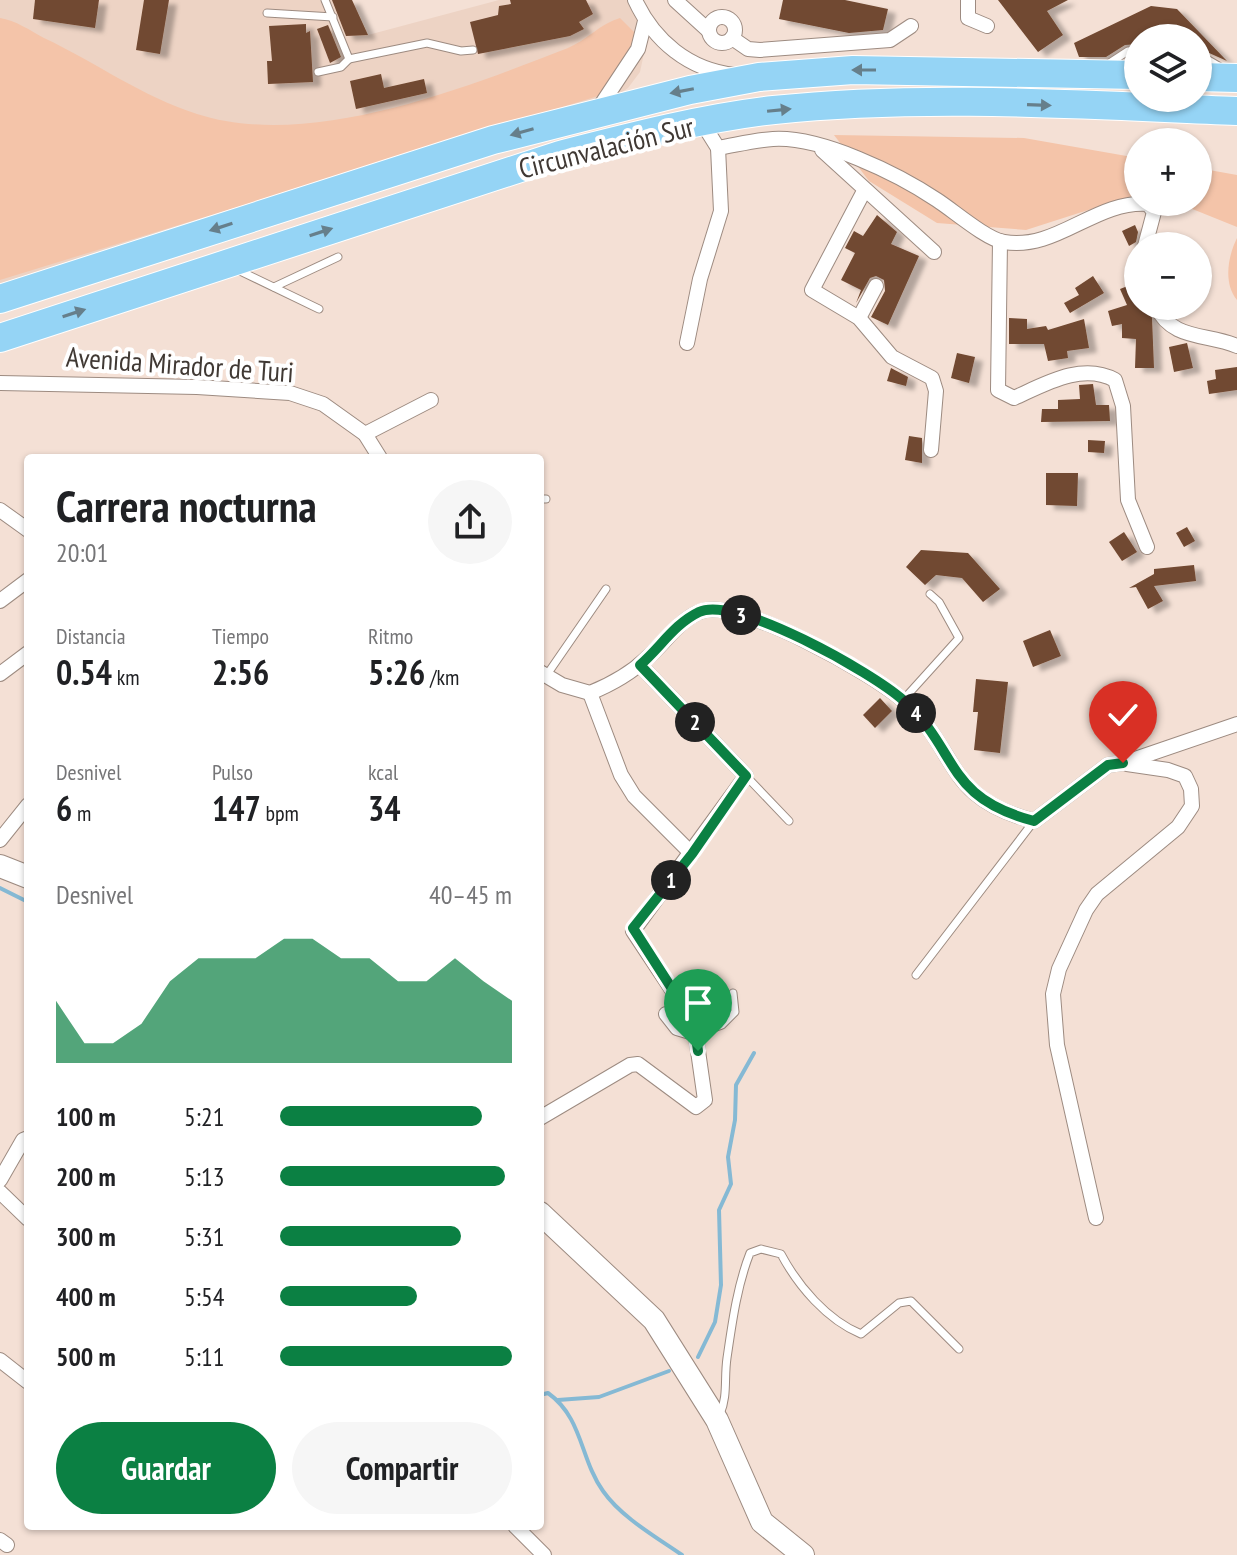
<!DOCTYPE html>
<html lang="es">
<head>
<meta charset="utf-8">
<style>
	:root { --surface:#fff; --page:#f6f6f6; --text:#202124; --muted:#757577; --accent:#0b8043 }
	body { margin:0; font-family:"PT Sans Narrow",sans-serif; background:var(--page); color:var(--text); height:100vh; display:flex; flex-direction:column; font-size:30px; white-space:nowrap }
	* { box-sizing:border-box; margin:0 }
	p { font-size:26px; color:var(--muted) }
	.icon { flex:none; width:44px; height:44px; fill:none; stroke:currentColor; stroke-width:2; stroke-linecap:round; stroke-linejoin:round }
	.map { position:relative; flex:1; overflow:hidden }
	.details { position:absolute; left:24px; top:454px; width:520px; height:1076px; display:flex; flex-direction:column; background:var(--surface); border-radius:8px; box-shadow:0 2px 6px #0004 }
	.details>* { flex:none }
	.tools { position:absolute; left:1124px; top:24px; display:grid; gap:16px }
	.tools a { display:grid; place-items:center; width:88px; height:88px; border-radius:50%; background:var(--surface); box-shadow:0 2px 6px #0004; font-size:40px }
	.pin { position:absolute; display:grid; place-items:center; width:68px; height:68px; color:#fff; margin:-82px -34px; border-radius:50% 50% 50% 0; rotate:-45deg; box-shadow:0 0 8px #0007 }
	.pin .icon { rotate:45deg }
	.km { position:absolute; width:40px; height:40px; margin:-20px; border-radius:50%; background:#222; color:#fff; font-size:22px; line-height:40px; text-align:center }
	.round { display:grid; place-items:center; flex:none; width:84px; height:84px; border-radius:42px; background:var(--page) }
	.headline { display:flex; align-items:center; justify-content:space-between; height:136px; padding:0 32px }
	h1 { font-size:44px; font-weight:700; line-height:60px }
	.figures { display:grid; grid-template-columns:repeat(3,1fr); gap:12px; height:136px; padding:8px 32px }
	.figures div { display:grid; align-content:center }
	.figures b { font-size:34px; font-weight:700 }
	.figures small { font-size:22px; font-weight:400 }
	.figures p { font-size:22px }
	.chart { height:224px; padding:16px 32px }
	.chart p { display:flex; justify-content:space-between }
	.chart svg { width:100%; height:144px; margin-top:8px; fill:var(--accent); opacity:.7 }
	.cta { display:flex; gap:16px; margin-top:auto; padding:16px 32px }
	.cta a { flex:1; height:92px; border-radius:48px; background:var(--accent); color:#fff; font-size:32px; font-weight:700; line-height:92px; text-align:center }
	.cta a+a { background:var(--page); color:var(--text) }
	ul { padding:0 32px; list-style:none; font-size:26px }
	li { display:grid; grid-template-columns:128px 96px 1fr; align-items:center; height:60px }
	li i { height:20px; border-radius:10px; background:var(--accent) }
	.map>svg:first-child { display:block }
	.built { fill:#edd3c4 }
	.green { fill:#f4c4a9 }
	.lines { fill:none; stroke-linecap:round; stroke-linejoin:round }
	.stream { stroke:#85b9d4; stroke-width:4 }
	.building { fill:#714830; filter:url(#shadow) }
	.lane-casing { stroke:#9d8b81; stroke-width:9 }
	.street-casing { stroke:#9d8b81; stroke-width:16 }
	.secondary-casing { stroke:#9d8b81; stroke-width:24 }
	.highway-casing { stroke:#fff; stroke-width:30 }
	.lane { stroke:#fff; stroke-width:7 }
	.street { stroke:#fff; stroke-width:14 }
	.secondary { stroke:#fff; stroke-width:22 }
	.highway { stroke:#95d4f5; stroke-width:28 }
	.oneway { fill:#667f8b }
	.route-casing { stroke:#fff; stroke-width:16 }
	.route { stroke:#0b8043; stroke-width:10 }
	.labels { text-anchor:middle; dominant-baseline:central; stroke-width:8; stroke-linejoin:round; paint-order:stroke }
	.street-label { font-size:28px; fill:#403934; stroke:#fff }
</style>
</head>
<body>
<div class="map">
<svg width="1237" height="1555" viewBox="0 0 1237 1555">
	<defs>
		<filter id="shadow"><feDropShadow dx="8" dy="4.5" stdDeviation="2" flood-color="#0004"/></filter>
	</defs>
	<rect width="100%" height="100%" fill="#f4e0d5"/>
	<!-- built -->
	<polygon class="built" points="0,0 352,0 368,35 499,0 628,0 639,19 646,44 640,72 628,88 615,97 0,289"/>
	<!-- green -->
	<g class="green">
		<path d="M0,18C15,20 31,31 44,38C95,62 143,97 197,114C309,150 462,89 568,48C587,40 601,23 620,18L636,34C637,61 632,74 611,92L0,280Z"/>
		<polygon points="834,135 1024,138 1138,158 1138,194 1026,230 937,223 869,181"/>
		<polygon points="1198,168 1237,175 1237,227 1175,202 1198,202"/>
		<path d="M1237,238V300C1223,283 1228,256 1237,238Z"/>
	</g>
	<g class="lines">
		<!-- stream -->
		<g class="stream">
			<polyline points="0,888 28,902"/>
			<polyline points="698,1357 715,1322 721,1285 719,1210 731,1184 728,1157 735,1120 736,1085 754,1053"/>
			<path d="M540,1395L548,1393C583,1418 580,1459 603,1491C621,1517 656,1537 682,1555"/>
			<polyline points="558,1400 599,1397 669,1371"/>
		</g>
	</g>
	<!-- building -->
	<g class="building">
		<polygon points="35,0 99,0 95,28 33,19"/>
		<polygon points="144,0 169,0 160,54 136,50"/>
		<polygon points="332,0 352,0 368,35 346,36"/>
		<polygon points="510,0 586,0 593,14 579,22 584,29 570,36 478,54 470,22 498,15 499,6 511,4"/>
		<polygon points="783,0 845,0 888,9 883,30 849,33 779,19"/>
		<polygon points="998,0 1068,0 1047,11 1063,35 1038,52"/>
		<polygon points="1151,6 1177,9 1227,61 1198,48 1198,38 1138,38 1138,44 1125,45 1106,57 1079,57 1074,43"/>
		<polygon points="306,24 306,33 310,31 313,82 268,84 267,61 272,61 269,26"/>
		<polygon points="328,25 341,57 330,63 317,29"/>
		<polygon points="381,74 384,88 424,79 427,93 356,109 350,81"/>
		<polygon points="877,215 897,232 891,244 919,256 888,325 871,317 885,291 884,280 876,276 870,278 856,303 861,290 841,280 855,253 845,248 854,231 863,236"/>
		<polygon points="1135,225 1138,232 1136,242 1129,246 1122,231"/>
		<polygon points="1093,276 1104,293 1070,313 1064,303 1079,295 1075,288"/>
		<polygon points="1138,282 1138,306 1146,306 1152,318 1154,368 1135,368 1136,339 1122,338 1122,324 1112,326 1108,311 1127,305 1120,289"/>
		<polygon points="1009,318 1027,319 1027,329 1046,326 1048,330 1084,319 1089,348 1067,351 1068,358 1048,361 1044,344 1009,344"/>
		<polygon points="1187,343 1193,368 1174,372 1169,347"/>
		<polygon points="957,353 975,357 969,383 951,378"/>
		<polygon points="1237,367 1237,390 1209,394 1207,381 1216,379 1215,370"/>
		<polygon points="891,368 908,377 906,386 887,381"/>
		<polygon points="1093,384 1096,405 1109,405 1110,421 1041,422 1042,409 1058,409 1058,400 1080,399 1079,385"/>
		<polygon points="909,436 922,438 922,463 905,460"/>
		<polygon points="1088,440 1105,441 1104,453 1088,452"/>
		<polygon points="1046,473 1078,473 1077,506 1046,505"/>
		<polygon points="1187,527 1195,541 1184,547 1176,533"/>
		<polygon points="1124,532 1137,552 1122,561 1109,542"/>
		<polygon points="921,550 968,553 1000,589 983,602 962,578 936,575 925,585 906,567"/>
		<polygon points="1194,565 1196,581 1154,586 1163,601 1148,609 1136,587 1129,588 1154,574 1154,569"/>
		<polygon points="1050,630 1061,656 1033,667 1023,641"/>
		<polygon points="976,679 1008,682 1000,753 974,750 978,712 973,712"/>
		<polygon points="880,698 892,711 875,728 863,715"/>
	</g>
	<g class="lines">
		<defs>
			<g id="lane">
				<polyline points="325,0 349,59 427,43 461,51 473,50"/>
				<polyline points="267,13 333,17"/>
				<polyline points="1198,54 1222,68"/>
				<polyline points="1108,64 1128,51 1138,50"/>
				<polyline points="318,72 341,67 349,59"/>
				<polyline points="238,270 319,309"/>
				<polyline points="274,287 338,257"/>
				<polyline points="540,499 546,499"/>
				<polyline points="546,676 606,589"/>
				<polyline points="903,700 959,638 939,602 930,594"/>
				<polyline points="746,776 789,821"/>
				<polyline points="916,975 1034,821"/>
				<polyline points="697,1034 722,1025 735,1012 733,993"/>
				<path d="M720,1414C728,1396 724,1378 727,1358C732,1324 737,1286 750,1253L761,1249L781,1254C798,1286 827,1320 861,1334L899,1303L911,1301L959,1349"/>
			</g>
			<g id="street">
				<path d="M635,0C654,41 689,70 735,75"/>
				<polyline points="675,0 709,31"/>
				<polyline points="968,0 968,18 987,26"/>
				<circle cx="722" cy="30" r="13"/>
				<polyline points="732,38 748,49 760,50 890,40 911,26"/>
				<polyline points="597,111 638,49 645,21"/>
				<path d="M703,124L718,148C736,145 755,140 773,139C821,136 898,174 937,200C954,211 986,239 1004,242C1057,251 1095,200 1148,204L1154,212L1145,246"/>
				<polyline points="822,150 934,252"/>
				<polyline points="864,191 812,290 859,318 892,357 932,378 936,391 931,450"/>
				<path d="M1000,241L998,390L1014,398C1045,384 1082,362 1115,380L1123,406L1128,500L1147,547"/>
				<path d="M1156,306C1172,341 1207,333 1237,346"/>
				<polyline points="859,318 876,286"/>
				<polyline points="687,343 700,279 721,211 718,148"/>
				<polyline points="0,383 197,387 290,393 323,404 365,434 380,458"/>
				<polyline points="365,434 431,400"/>
				<polyline points="0,510 28,530"/>
				<polyline points="0,601 28,580"/>
				<path d="M540,672L562,685L590,693C612,684 630,674 647,658C665,643 679,619 702,611C740,598 874,674 904,701C960,752 944,798 1034,821L1108,765L1123,763L1237,724"/>
				<polyline points="0,674 28,653"/>
				<polyline points="590,693 621,775 634,796 692,854"/>
				<polyline points="0,840 28,805"/>
				<polyline points="666,1014 677,1028 697,1034"/>
				<polyline points="540,1118 630,1065 638,1064 696,1107 705,1100 694,1023 633,931 746,776 640,665"/>
				<polyline points="0,1180 23,1140 28,1138"/>
				<polyline points="0,1192 28,1219"/>
				<polyline points="1096,1218 1057,1045 1053,994 1059,969 1086,910 1097,894 1178,827 1192,806 1191,789 1185,776 1168,770 1127,764"/>
				<polyline points="0,1360 28,1382"/>
				<polyline points="515,1526 544,1555"/>
				<polyline points="0,1540 7,1545"/>
			</g>
			<g id="secondary">
				<polyline points="0,866 28,877"/>
				<polyline points="540,1213 654,1320 717,1420 762,1522 803,1555"/>
			</g>
			<g id="highway">
				<polyline points="1198,77 1237,78"/>
				<polyline points="0,299 493,140 690,90 759,77 853,70 1138,75"/>
				<path d="M0,338L560,155C630,137 703,118 774,110C928,94 1083,105 1237,111"/>
			</g>
		</defs>
		<!-- lane casing -->
		<use href="#lane" class="lane-casing"/>
		<!-- street casing -->
		<use href="#street" class="street-casing"/>
		<!-- secondary casing -->
		<use href="#secondary" class="secondary-casing"/>
		<!-- highway casing -->
		<use href="#highway" class="highway-casing"/>
		<!-- lane -->
		<use href="#lane" class="lane"/>
		<!-- street -->
		<use href="#street" class="street"/>
		<!-- secondary -->
		<use href="#secondary" class="secondary"/>
		<!-- highway -->
		<use href="#highway" class="highway"/>
	</g>
	<!-- one-way arrows -->
	<defs><path id="oneway-solid" d="M-6-.8H1V-3.2L6.5 0L1 3.2V.8H-6Z" transform="scale(2)"/></defs>
	<g class="oneway">
		<use href="#oneway-solid" transform="translate(864 70) rotate(-180)"/>
		<use href="#oneway-solid" transform="translate(682 91) rotate(169)"/>
		<use href="#oneway-solid" transform="translate(1039 105) rotate(2)"/>
		<use href="#oneway-solid" transform="translate(779 110) rotate(-6)"/>
		<use href="#oneway-solid" transform="translate(522 132) rotate(164)"/>
		<use href="#oneway-solid" transform="translate(221 227) rotate(162)"/>
		<use href="#oneway-solid" transform="translate(321 232) rotate(-18)"/>
		<use href="#oneway-solid" transform="translate(74 313) rotate(-18)"/>
	</g>
	<g class="lines">
		<defs>
			<path id="route" d="M698,1051L694,1023L633,928L692,854L746,776L640,665C660,648 674,624 699,612C736,595 873,673 903,700C960,751 943,797 1034,821L1108,765L1123,763"/>
		</defs>
		<!-- route casing -->
		<use href="#route" class="route-casing"/>
		<!-- route -->
		<use href="#route" class="route"/>
	</g>
	<g class="labels">
		<!-- street labels -->
		<g class="street-label">
			<text transform="translate(606 147) rotate(-14)">Circunvalación Sur</text>
			<text transform="translate(180 364) rotate(4)">Avenida Mirador de Turi</text>
		</g>
	</g>
</svg>
<div class="tools">
<a><svg class="icon" aria-label="layers" viewBox="0 0 24 24"><path d="M12 4l9 5-9 5-9-5zM3 14l9 5 9-5"/></svg></a>
<a>+</a>
<a>−</a>
</div>
<div class="pin" style="left:698px;top:1051px;background:#1e9e55"><svg class="icon" aria-label="arrive" viewBox="0 0 24 24"><path d="M6 21V4h12l-3 4 3 4H6"/></svg></div>
<div class="pin" style="left:1123px;top:763px;background:#d93025"><svg class="icon" aria-label="check" viewBox="0 0 24 24"><path d="M5 12l5 5 9-10"/></svg></div>
<b class="km" style="left:671px;top:880px">1</b>
<b class="km" style="left:695px;top:722px">2</b>
<b class="km" style="left:741px;top:615px">3</b>
<b class="km" style="left:916px;top:713px">4</b>
<section class="details">
<div class="headline"><div><h1>Carrera nocturna</h1><p>20:01</p></div><a class="round"><svg class="icon" aria-label="share" viewBox="0 0 24 24"><path d="M12 15V3M7 8l5-5 5 5M5 13v7h14v-7"/></svg></a></div>
<div class="figures">
<div><p>Distancia</p><b>0.54<small> km</small></b></div>
<div><p>Tiempo</p><b>2:56</b></div>
<div><p>Ritmo</p><b>5:26<small> /km</small></b></div>
</div>
<div class="figures">
<div><p>Desnivel</p><b>6<small> m</small></b></div>
<div><p>Pulso</p><b>147<small> bpm</small></b></div>
<div><p>kcal</p><b>34</b></div>
</div>
<div class="chart"><p><span>Desnivel</span>40–45 m</p>
<svg viewBox="0 0 160 44" preserveAspectRatio="none"><path d="M0 44V25L10 38L20 38L30 32L40 19L50 12L60 12L70 12L80 6L90 6L100 12L110 12L120 19L130 19L140 12L150 19L160 25V44z"/></svg>
</div>
<ul>
<li><b>100 m</b>5:21<i style="width:87%"></i></li>
<li><b>200 m</b>5:13<i style="width:97%"></i></li>
<li><b>300 m</b>5:31<i style="width:78%"></i></li>
<li><b>400 m</b>5:54<i style="width:59%"></i></li>
<li><b>500 m</b>5:11<i style="width:100%"></i></li>
</ul>
<div class="cta"><a>Guardar</a><a>Compartir</a></div>
</section>
</div>
</body>
</html>
